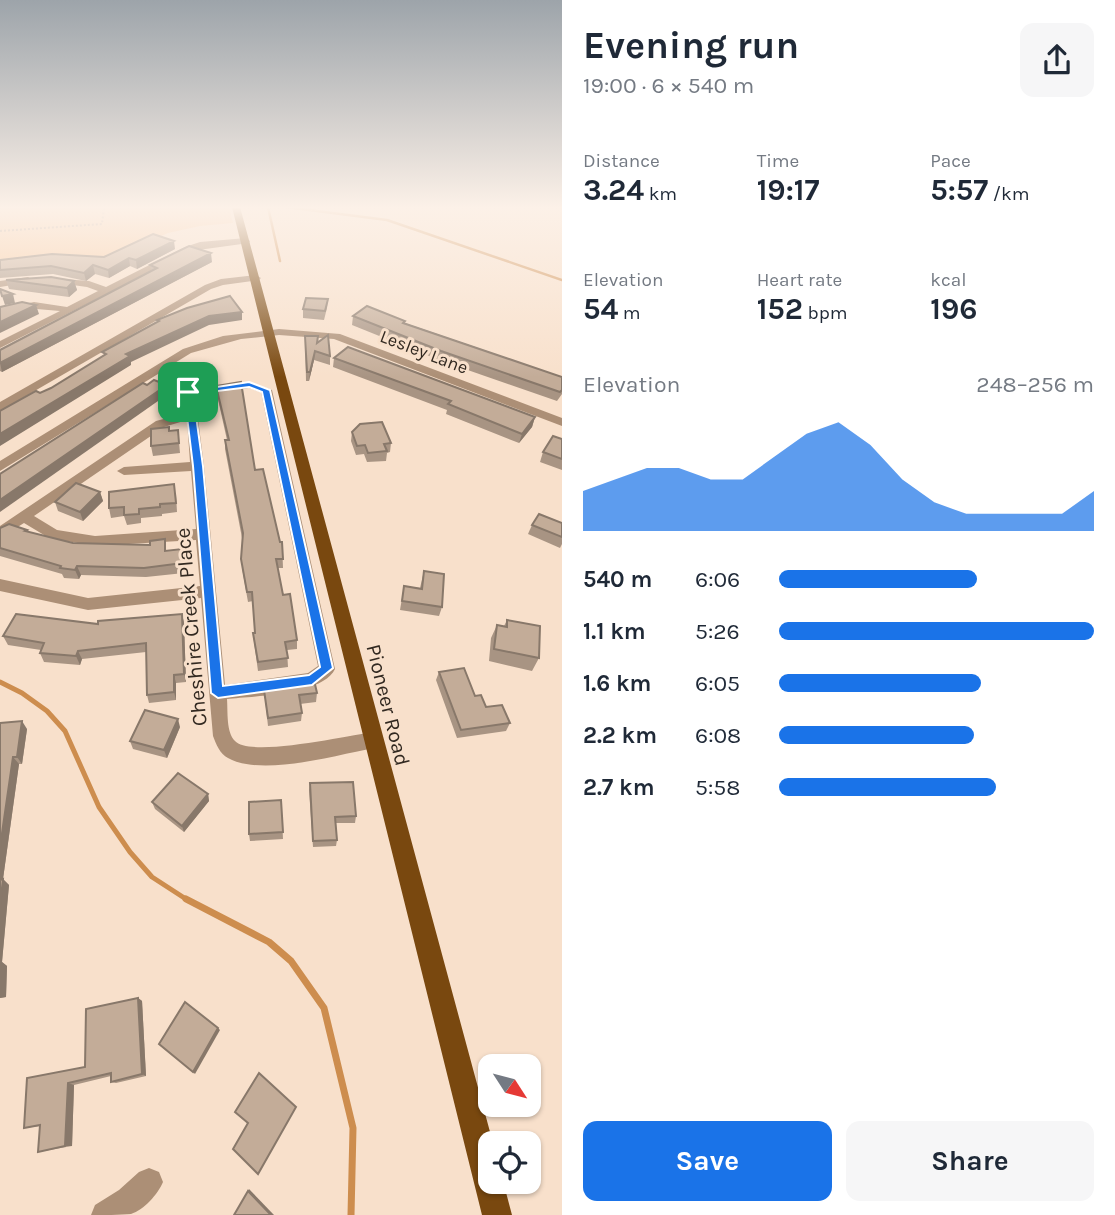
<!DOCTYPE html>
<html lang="en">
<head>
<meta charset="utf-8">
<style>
	:root { --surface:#fff; --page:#f6f6f7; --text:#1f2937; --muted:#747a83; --accent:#1a73e8 }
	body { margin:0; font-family:Karla,sans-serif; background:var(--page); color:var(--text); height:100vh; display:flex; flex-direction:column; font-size:26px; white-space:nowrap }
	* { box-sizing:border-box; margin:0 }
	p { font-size:23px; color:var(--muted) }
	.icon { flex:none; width:38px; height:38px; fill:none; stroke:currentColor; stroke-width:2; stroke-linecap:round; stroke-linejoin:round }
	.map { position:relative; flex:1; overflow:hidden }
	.details { display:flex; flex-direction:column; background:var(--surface); width:553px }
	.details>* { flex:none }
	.needle { width:46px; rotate:126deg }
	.fabs { position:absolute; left:478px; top:1054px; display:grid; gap:14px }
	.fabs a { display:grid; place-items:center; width:63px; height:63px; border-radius:14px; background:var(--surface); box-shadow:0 2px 5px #0004; font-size:35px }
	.pin { position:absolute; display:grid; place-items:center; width:60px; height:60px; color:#fff; margin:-30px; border-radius:14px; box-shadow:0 4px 10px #0006 }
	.round { display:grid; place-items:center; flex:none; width:74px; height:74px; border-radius:14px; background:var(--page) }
	.head { display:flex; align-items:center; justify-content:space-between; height:119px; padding:0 21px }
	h1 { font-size:38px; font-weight:700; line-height:52px }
	.stats { display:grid; grid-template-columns:repeat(3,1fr); gap:10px; height:119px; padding:7px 21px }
	.stats div { display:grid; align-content:center }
	.stats b { font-size:30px; font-weight:700 }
	.stats small { font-size:19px; font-weight:400 }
	.stats p { font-size:19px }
	.chart { height:196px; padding:14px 21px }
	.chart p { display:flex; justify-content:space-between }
	.chart svg { width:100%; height:126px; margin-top:7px; fill:var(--accent); opacity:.7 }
	.action { display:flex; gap:14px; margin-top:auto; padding:14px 21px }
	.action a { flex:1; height:80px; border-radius:14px; background:var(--accent); color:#fff; font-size:28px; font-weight:700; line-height:80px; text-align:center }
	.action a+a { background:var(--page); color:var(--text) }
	ul { padding:0 21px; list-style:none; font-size:23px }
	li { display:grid; grid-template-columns:112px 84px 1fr; align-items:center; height:52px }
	li i { height:18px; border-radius:9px; background:var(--accent) }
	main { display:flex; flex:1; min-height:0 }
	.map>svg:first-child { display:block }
	.green { fill:#f9ca9f }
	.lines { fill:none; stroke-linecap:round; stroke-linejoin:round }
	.stream-far2 { stroke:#cd8d4e; stroke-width:2.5 }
	.stream-far1 { stroke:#cd8d4e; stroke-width:5 }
	.stream { stroke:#cd8d4e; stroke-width:7 }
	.path { stroke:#a69485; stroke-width:2; stroke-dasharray:2 2; stroke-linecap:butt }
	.minor { fill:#ac8f76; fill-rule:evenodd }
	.major { fill:#79480f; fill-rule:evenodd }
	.wall { fill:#a89483 }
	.shaded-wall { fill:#88786a }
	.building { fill:#c3ac98; stroke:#88786a; stroke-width:2 }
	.route { fill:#1a73e8; stroke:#fff; stroke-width:2; fill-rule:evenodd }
	.labels { text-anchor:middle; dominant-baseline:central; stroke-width:6; stroke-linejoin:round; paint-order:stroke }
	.far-street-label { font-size:18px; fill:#322921; stroke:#f8e0cb }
	.street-label { font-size:21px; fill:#322921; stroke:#f8e0cb }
</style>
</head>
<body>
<main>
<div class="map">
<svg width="562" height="1215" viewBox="0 0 562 1215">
	<rect width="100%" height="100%" fill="#f8e0cb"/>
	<!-- green -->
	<polygon class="green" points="0,207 229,207 233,223 200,226 168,233 104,262 0,263"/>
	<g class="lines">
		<!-- stream-far2 -->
		<g class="stream-far2">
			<polyline points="268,207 280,261"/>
			<polyline points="286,207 387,220 562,280"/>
		</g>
		<!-- stream-far1 -->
		<polyline class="stream-far1" points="0,682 22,693 47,711 65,731 99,807 130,852 152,877 189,901"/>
		<!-- stream -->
		<polyline class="stream" points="186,899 269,942 291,961 324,1008 353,1128 351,1215"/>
		<!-- path -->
		<polyline class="path" points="0,231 102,224 104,207"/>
		<!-- minor -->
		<g class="minor">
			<polygon points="246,238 250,241 249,243 191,251 0,348 0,341 60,311 25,308 0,315 0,309 34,302 67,307 98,291 87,287 51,282 51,278 89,281 106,287 185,247 200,242"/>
			<polygon points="256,275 261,278 259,280 223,285 211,289 0,411 0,402 205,285 221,279"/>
			<polygon points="28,277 33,280 31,282 0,287 0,281"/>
			<path d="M279,329L340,334L562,418V426L334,339L279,335L241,339L191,353L165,369L181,378L191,388L249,382L272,390L335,669C323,695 253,696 227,699C228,712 226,732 235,741C250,758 350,735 374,732L380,734L383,740L380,746L374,748C336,755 262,777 228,758C220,754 216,744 213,736L201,598L88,610L0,591V579L88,598L200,586L196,540L95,546L49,538L24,523L0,538V526L156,421L186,413C185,392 177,383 158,374L0,471V461L183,349L223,336ZM249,388L261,392L318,666L308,673L225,685L204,466L195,395ZM187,420L190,462L124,467L117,471L124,475L191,471L196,529L95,536L57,530L34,516L164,427Z"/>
			<path d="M149,1168L159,1172L163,1182C158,1194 144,1210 131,1214C120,1215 103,1215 91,1215L95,1205L119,1190L139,1172Z"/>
		</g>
		<!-- major -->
		<polygon class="major" points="232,207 240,207 493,1143 490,1143 490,1181 503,1181 512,1215 482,1215"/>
	</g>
	<!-- wall -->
	<g class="wall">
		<polygon points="175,249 137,269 130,266 109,278 95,274 86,281 53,274 0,278 0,260 104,257"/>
		<polygon points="212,262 2,372 0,371 0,350 151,271 150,265"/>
		<polygon points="6,280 74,281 77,290 69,297 9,289"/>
		<polygon points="328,299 327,308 324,320 303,318 303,309"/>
		<polygon points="353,316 405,323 562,377 562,394 557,401 439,360 352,325"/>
		<polygon points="305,336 318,342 330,356 330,365 314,360 309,381 306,381"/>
		<polygon points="334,358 535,417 532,427 519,443 446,414 447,410 333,367"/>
		<polygon points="216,386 255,470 280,542 282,542 283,568 278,568 283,595 297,640 297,649 287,650 288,667 258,671 254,642 253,633 255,633 253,601 248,602 242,568 242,538 225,449 225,440 227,440 217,395"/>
		<polygon points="178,430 180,453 153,456 151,446 169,431"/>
		<polygon points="352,432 391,443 390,452 387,453 386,461 367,462 364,454 356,455 351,441"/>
		<polygon points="562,439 562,470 540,462 543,452"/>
		<polygon points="100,492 103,501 83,521 58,511 55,502"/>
		<polygon points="176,494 177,512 162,514 162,516 141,518 141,523 127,525 124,516 111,518 109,508"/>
		<polygon points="562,523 562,544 560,548 528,534 532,525"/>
		<polygon points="0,528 27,530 28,532 73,543 167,551 182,549 184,573 146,577 81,575 79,579 64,578 62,574 0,556"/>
		<polygon points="424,571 442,607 439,616 400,610 404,586 420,588"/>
		<polygon points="182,614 184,623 186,682 176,683 176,700 149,703 147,695 146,652 82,659 80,665 44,662 40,653 41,650 8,645 3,636"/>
		<polygon points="507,620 539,658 532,671 489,661 491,638 497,625 504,626"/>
		<polygon points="439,672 475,696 486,707 510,723 506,731 457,738 436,680"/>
		<polygon points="264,690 317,693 316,702 300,704 302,713 301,721 268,726"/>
		<polygon points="0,723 27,729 22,764 19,764 3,879 9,885 2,962 7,966 6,997 0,998"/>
		<polygon points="180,727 167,758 133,749 130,741"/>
		<polygon points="310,783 356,816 355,823 336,823 337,840 336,846 313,847 309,790"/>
		<polygon points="208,794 209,801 184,832 155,809 152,802"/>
		<polygon points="281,800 283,839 250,841 249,834"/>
		<polygon points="138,998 142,1001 146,1076 116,1083 111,1082 111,1076 74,1085 72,1146 38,1152 40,1126 24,1128 85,1067"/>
	</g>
	<!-- shaded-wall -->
	<g class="shaded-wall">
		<polygon points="174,241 175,249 137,269 136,260"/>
		<polygon points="211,253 212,262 2,372 0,363"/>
		<polygon points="129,258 130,266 109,278 108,270"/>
		<polygon points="93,265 95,274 86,281 84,273"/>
		<polygon points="74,281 77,290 69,297 67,288"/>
		<polygon points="13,294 15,303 5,305 2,296"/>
		<polygon points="36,305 39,314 0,333 0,322"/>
		<polygon points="242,312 242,320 209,325 131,362 131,365 0,446 0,434 126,354 209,316"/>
		<polygon points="315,351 314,360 309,381 310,372"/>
		<polygon points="167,385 168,394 0,512 0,500"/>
		<polygon points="535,417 532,427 519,443 522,434"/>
		<polygon points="100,492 103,501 83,521 80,512"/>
		<polygon points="77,566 81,575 79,579 75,570"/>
		<polygon points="182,614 184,623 186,682 184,674"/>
		<polygon points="78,651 82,659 80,665 76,656"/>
		<polygon points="174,675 176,683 176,700 174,692"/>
		<polygon points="178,719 180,727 167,758 164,750"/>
		<polygon points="22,721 27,729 22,764 17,757"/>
		<polygon points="13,757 19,764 2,886 0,884 0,847"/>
		<polygon points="208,794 209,801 184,832 182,826"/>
		<polygon points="3,879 9,885 2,962 7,966 6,997 0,998 0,905"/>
		<polygon points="138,998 142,1001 146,1076 142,1074"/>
		<polygon points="218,1028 220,1030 195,1074 193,1072"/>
		<polygon points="68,1083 74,1085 72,1146 65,1146"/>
		<polygon points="249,1189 274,1215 271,1215 248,1191"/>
	</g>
	<!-- building -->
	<g class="building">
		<polygon points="153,234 174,241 136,260 129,258 108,270 93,265 84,273 51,266 0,270 0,260 52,254 104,257"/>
		<polygon points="189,246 211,253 0,363 0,350 157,268 150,265"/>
		<polygon points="51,277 74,281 67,288 6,280"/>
		<polygon points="0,289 13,294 2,296"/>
		<polygon points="230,296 242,312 209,316 126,354 130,356 0,434 0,411 36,391 40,393 51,388 106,354 102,352 159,321 157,320 187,308"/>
		<polygon points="306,298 328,299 325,311 303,309"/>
		<polygon points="22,302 36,305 0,322 0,307"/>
		<polygon points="367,306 405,321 403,323 562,377 562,390 560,392 441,351 353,316"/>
		<polygon points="328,335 330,356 315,351 310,372 307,372 305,336 318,336 317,343"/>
		<polygon points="348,347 535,417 522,434 448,404 451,401 334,358"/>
		<polygon points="154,380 167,385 0,500 0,474 143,383 147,385"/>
		<polygon points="241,382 255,470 263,469 280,542 282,542 283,559 276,559 283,595 290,594 297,640 285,642 288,658 258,662 253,633 255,633 252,592 247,592 241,559 243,533 225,440 229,440 216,386"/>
		<polygon points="382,422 391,443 384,444 387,451 368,453 365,445 357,446 352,432 360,424"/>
		<polygon points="169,427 169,431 178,430 179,443 151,446 151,429"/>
		<polygon points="553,436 562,439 562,459 543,452"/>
		<polygon points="76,483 100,492 80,512 55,502"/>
		<polygon points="174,484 176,503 160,504 160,507 139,509 139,514 124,515 124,507 109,508 109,492"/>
		<polygon points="539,514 562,523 562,537 532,525"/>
		<polygon points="9,524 27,530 25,531 73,543 150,545 150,541 165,539 165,551 182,549 183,563 144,568 77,566 75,570 60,568 61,566 0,548 0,528"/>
		<polygon points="424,571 444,574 442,607 402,601 404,586 422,589"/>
		<polygon points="16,614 98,624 98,621 182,614 184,674 174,675 174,692 147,695 146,643 78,651 76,656 40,653 44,643 3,636"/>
		<polygon points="507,620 540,626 539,658 494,649 497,625 507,627"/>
		<polygon points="464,668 475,696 481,695 486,707 502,705 510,723 461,730 439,672"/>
		<polygon points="314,680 317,693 299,695 302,713 268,718 264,690"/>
		<polygon points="145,710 178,719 164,750 130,741"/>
		<polygon points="22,721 17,757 13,757 0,847 0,723"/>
		<polygon points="178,773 208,794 182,826 152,802"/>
		<polygon points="353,782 356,816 335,817 337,840 313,841 310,783"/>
		<polygon points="281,800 283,832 249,834 249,802"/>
		<polygon points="3,879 0,905 0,880"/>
		<polygon points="138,998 142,1074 111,1082 111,1073 68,1083 65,1146 38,1152 40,1125 24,1128 27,1078 85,1067 86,1009"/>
		<polygon points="185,1002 218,1028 193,1072 159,1044"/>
		<polygon points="259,1073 296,1107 258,1174 233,1149 248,1123 235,1112"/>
		<polygon points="248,1191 271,1215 234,1215"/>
	</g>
	<!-- sky -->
	<linearGradient id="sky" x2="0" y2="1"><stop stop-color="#9da4aa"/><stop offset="0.55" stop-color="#fcf1e8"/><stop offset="1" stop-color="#fcf1e8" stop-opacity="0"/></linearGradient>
	<rect width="562" height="377" fill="url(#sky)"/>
	<!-- route -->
	<path class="route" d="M249,382L270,390L333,668L312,685L218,698L211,693L193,466L184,392ZM249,387L262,392L320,667L309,675L223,686L203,466L193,394Z"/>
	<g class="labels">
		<!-- far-street labels -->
		<g class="far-street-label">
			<text transform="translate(424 352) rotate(21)">Lesley Lane</text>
		</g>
		<!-- street labels -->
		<g class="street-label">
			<text transform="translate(191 627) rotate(-95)">Cheshire Creek Place</text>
			<text transform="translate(388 705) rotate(76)">Pioneer Road</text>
		</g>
	</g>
</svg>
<div class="fabs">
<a><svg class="needle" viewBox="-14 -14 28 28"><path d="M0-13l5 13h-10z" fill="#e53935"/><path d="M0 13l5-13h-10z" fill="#747a83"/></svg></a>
<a><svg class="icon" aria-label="locate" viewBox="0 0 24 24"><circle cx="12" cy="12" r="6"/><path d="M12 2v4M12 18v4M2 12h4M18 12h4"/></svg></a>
</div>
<div class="pin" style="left:188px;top:392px;background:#1e9e55"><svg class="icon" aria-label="arrive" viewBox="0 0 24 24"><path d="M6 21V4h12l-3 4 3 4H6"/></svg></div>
</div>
<section class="details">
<div class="head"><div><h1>Evening run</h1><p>19:00 · 6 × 540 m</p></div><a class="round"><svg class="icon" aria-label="share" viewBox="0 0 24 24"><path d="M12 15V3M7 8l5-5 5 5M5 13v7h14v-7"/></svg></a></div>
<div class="stats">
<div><p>Distance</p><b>3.24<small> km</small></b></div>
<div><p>Time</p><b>19:17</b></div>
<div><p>Pace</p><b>5:57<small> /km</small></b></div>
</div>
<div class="stats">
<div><p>Elevation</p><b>54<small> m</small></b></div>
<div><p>Heart rate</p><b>152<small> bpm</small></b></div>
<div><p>kcal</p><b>196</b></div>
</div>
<div class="chart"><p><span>Elevation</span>248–256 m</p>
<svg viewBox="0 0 160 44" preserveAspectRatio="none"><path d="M0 44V30L10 26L20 22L30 22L40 26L50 26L60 18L70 10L80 6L90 14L100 26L110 34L120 38L130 38L140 38L150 38L160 30V44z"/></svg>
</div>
<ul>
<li><b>540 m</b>6:06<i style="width:63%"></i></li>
<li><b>1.1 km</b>5:26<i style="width:100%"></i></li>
<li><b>1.6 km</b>6:05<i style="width:64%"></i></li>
<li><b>2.2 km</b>6:08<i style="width:62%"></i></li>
<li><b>2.7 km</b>5:58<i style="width:69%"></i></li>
</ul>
<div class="action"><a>Save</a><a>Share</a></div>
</section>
</main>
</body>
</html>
